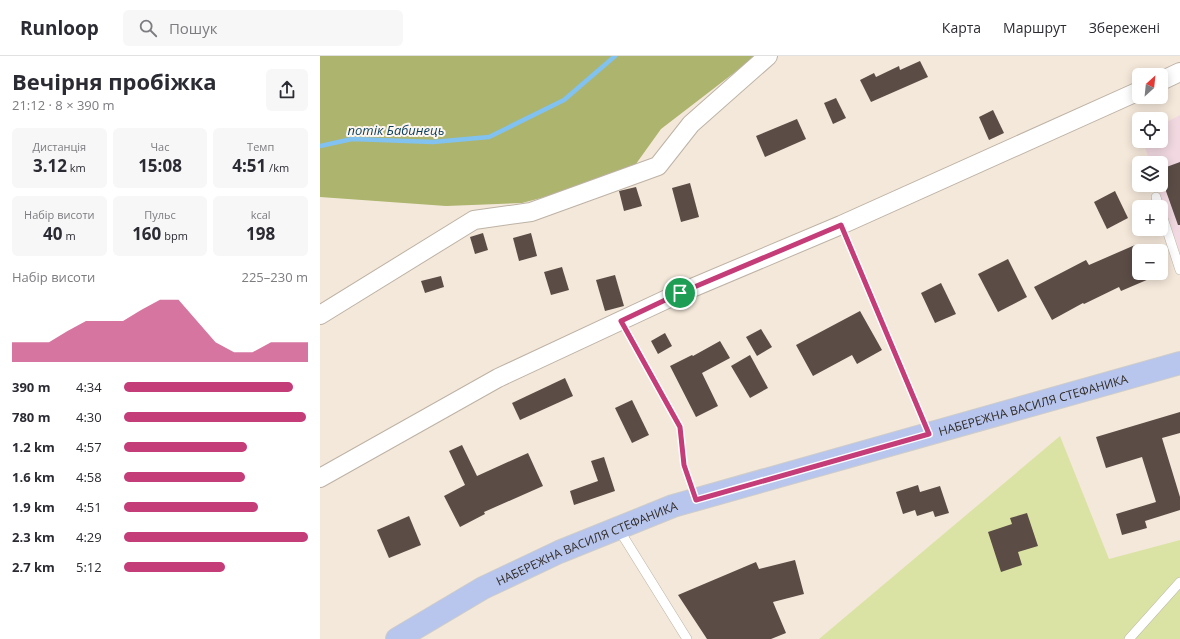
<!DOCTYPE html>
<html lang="uk">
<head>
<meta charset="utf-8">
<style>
	:root { --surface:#fff; --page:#f7f7f7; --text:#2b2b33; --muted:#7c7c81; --line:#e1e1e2; --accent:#c43c78 }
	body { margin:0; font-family:"Open Sans",sans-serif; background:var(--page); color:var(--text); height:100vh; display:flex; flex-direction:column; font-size:15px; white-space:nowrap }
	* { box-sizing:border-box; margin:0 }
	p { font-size:13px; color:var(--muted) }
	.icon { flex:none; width:22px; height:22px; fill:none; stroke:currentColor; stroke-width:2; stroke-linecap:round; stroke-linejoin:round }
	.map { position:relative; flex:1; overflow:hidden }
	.drawer { display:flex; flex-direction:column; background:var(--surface); width:320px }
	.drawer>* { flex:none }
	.needle { width:26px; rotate:27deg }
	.buttons { position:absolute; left:812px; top:12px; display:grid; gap:8px }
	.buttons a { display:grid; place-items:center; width:36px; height:36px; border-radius:6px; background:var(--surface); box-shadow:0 2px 10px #0003; font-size:20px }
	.pin { position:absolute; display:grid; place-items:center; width:34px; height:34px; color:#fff; margin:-17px; border:2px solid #fff; border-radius:50%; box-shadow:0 1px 4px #0007 }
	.round { display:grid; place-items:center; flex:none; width:42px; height:42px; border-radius:6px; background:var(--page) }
	.headline { display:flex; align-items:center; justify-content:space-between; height:68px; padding:0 12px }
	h1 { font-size:22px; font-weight:700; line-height:30px }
	.figures { display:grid; grid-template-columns:repeat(3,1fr); gap:6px; height:68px; padding:4px 12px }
	.figures div { display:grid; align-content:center; border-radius:6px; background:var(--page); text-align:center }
	.figures b { font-size:17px; font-weight:700 }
	.figures small { font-size:11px; font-weight:400 }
	.figures p { font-size:11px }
	.chart { height:112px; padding:8px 12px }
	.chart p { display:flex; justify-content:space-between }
	.chart svg { width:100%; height:72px; margin-top:4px; fill:var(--accent); opacity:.7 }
	ul { padding:0 12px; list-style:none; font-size:13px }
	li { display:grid; grid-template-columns:64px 48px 1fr; align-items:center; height:30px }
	li i { height:10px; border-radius:5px; background:var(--accent) }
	header { display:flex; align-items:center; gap:24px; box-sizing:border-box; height:56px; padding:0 20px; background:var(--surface); border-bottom:1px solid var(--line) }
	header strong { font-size:19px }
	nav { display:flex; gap:22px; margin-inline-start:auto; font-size:14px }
	.search { width:280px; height:36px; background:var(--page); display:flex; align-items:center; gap:10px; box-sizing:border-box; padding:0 14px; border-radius:6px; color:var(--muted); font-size:15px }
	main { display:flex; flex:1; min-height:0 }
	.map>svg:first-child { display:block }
	.industrial { fill:#f2d9e1 }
	.green { fill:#dae3a4 }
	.forest { fill:#acb46d }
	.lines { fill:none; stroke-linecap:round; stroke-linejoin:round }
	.stream { stroke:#82c2f1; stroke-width:4.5 }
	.building { fill:#5b4c46 }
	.lane-casing { stroke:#bdb2a5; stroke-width:10 }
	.street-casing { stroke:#bdb2a5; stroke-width:20 }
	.primary-casing { stroke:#cecdcb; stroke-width:24 }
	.path { stroke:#a89f94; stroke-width:2.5; stroke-dasharray:2 3; stroke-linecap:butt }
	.lane { stroke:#fff; stroke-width:9 }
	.street { stroke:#fff; stroke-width:18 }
	.primary { stroke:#b8c5ec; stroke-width:22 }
	.route-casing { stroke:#fff; stroke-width:8 }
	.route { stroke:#c43c78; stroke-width:5 }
	.labels { text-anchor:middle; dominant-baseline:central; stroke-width:4; stroke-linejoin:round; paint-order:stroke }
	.street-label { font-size:12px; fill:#322d28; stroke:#fdf6ee }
	.water-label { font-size:13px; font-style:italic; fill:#0c3f5e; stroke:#fdf6ee }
</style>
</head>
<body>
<header>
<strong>Runloop</strong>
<div class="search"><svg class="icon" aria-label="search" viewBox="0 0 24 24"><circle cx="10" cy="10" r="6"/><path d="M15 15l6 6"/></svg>Пошук</div>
<nav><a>Карта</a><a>Маршрут</a><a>Збережені</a></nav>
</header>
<main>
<section class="drawer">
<div class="headline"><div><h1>Вечірня пробіжка</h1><p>21:12 · 8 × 390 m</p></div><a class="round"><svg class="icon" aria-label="share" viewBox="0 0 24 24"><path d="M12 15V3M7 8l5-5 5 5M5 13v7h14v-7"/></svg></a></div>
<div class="figures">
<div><p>Дистанція</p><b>3.12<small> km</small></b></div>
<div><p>Час</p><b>15:08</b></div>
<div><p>Темп</p><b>4:51<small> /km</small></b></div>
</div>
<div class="figures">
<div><p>Набір висоти</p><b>40<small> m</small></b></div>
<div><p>Пульс</p><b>160<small> bpm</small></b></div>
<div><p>kcal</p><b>198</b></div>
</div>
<div class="chart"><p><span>Набір висоти</span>225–230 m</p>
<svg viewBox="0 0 160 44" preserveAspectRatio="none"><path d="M0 44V32L10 32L20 32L30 25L40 19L50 19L60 19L70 12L80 6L90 6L100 19L110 32L120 38L130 38L140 32L150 32L160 32V44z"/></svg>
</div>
<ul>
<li><b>390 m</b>4:34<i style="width:92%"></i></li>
<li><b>780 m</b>4:30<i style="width:99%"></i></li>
<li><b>1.2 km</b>4:57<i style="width:67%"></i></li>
<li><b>1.6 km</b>4:58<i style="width:66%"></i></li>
<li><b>1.9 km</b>4:51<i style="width:73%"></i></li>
<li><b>2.3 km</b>4:29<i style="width:100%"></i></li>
<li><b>2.7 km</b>5:12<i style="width:55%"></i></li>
</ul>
</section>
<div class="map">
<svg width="860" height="583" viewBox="0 0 860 583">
	<rect width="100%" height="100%" fill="#f4e8da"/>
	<!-- industrial -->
	<polygon class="industrial" points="860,59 860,198 837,129 841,129 841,107 830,107 823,85 841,85 841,69"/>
	<!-- green -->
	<polygon class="green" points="740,380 789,503 860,484 860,583 499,583"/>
	<!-- forest -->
	<polygon class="forest" points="0,0 436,0 341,73 308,119 202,147 126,150 0,141"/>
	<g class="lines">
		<!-- stream -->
		<polyline class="stream" points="0,90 32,83 113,86 169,81 244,44 295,0"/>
	</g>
	<!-- building -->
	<g class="building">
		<polygon points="600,5 608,21 551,46 540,24 554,17 556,21 579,10 580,14"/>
		<polygon points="516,42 526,62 513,68 504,47"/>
		<polygon points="673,54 684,77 669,84 659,61"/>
		<polygon points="477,63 486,83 445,101 436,80"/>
		<polygon points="860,106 860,169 858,169 841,121 841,113"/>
		<polygon points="370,127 379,161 361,166 352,132"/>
		<polygon points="316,131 322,150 304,155 299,135"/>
		<polygon points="795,135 808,162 787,173 774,146"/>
		<polygon points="163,177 168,194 155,198 150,181"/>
		<polygon points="211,177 217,200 199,205 193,182"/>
		<polygon points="815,189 819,198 819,217 843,217 801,235 799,231 764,248 763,247 732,264 714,231 766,204 769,209"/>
		<polygon points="688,203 707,241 678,256 658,218"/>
		<polygon points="242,211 249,234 231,239 224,216"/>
		<polygon points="295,219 304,250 285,255 276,224"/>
		<polygon points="121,220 124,231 105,237 101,225"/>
		<polygon points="621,227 636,258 615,267 601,237"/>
		<polygon points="540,255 562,294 537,308 532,299 493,320 476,289"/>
		<polygon points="441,273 452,291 437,300 426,281"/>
		<polygon points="345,277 352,290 338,298 331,285"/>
		<polygon points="400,285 410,302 382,317 398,350 376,361 350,310 372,299 373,300"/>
		<polygon points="430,299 448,332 430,342 411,310"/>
		<polygon points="245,322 253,340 200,364 192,347"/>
		<polygon points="312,344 329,379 312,387 295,352"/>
		<polygon points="860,356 860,377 842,382 860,441 860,454 825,465 827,472 802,479 796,458 836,446 822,401 786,412 776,381"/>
		<polygon points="142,389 157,420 208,397 223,430 164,456 165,458 140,471 124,440 145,429 129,395"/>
		<polygon points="284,401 295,435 254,449 250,435 278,425 271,405"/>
		<polygon points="598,429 600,436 620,430 629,457 615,461 613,455 597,460 595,454 583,458 576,436"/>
		<polygon points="707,457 718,490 698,496 702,509 681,516 668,476 692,468 690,462"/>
		<polygon points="89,460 101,489 69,502 57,474"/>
		<polygon points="475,504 484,538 453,546 466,577 451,583 387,583 358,539 436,506 439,513"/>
	</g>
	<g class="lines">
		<defs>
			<g id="lane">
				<polyline points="836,141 839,151"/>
				<polyline points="841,156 860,214"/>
				<polyline points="298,472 367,583"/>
				<polyline points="809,583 860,526"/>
			</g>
			<g id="street">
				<polyline points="841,25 860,16"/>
				<polyline points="0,259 154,164 211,156 338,110 371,68 448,0"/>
				<polyline points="0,422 178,322 360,237 521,169 819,35"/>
			</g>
			<g id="primary">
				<path id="s1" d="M77,583L163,532L239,496L353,450L860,307"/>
			</g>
		</defs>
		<!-- lane casing -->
		<use href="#lane" class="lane-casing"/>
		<!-- street casing -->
		<use href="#street" class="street-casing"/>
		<!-- primary casing -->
		<use href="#primary" class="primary-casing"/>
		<!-- path -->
		<g class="path">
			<polyline points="527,184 602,362"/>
			<polyline points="308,278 360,371 364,409 370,426"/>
		</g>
		<!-- lane -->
		<use href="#lane" class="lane"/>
		<!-- street -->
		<use href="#street" class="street"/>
		<!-- primary -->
		<use href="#primary" class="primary"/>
	</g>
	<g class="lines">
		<defs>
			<polygon id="route" points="521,169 609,378 376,444 364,409 360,371 301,265 360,237"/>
		</defs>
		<!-- route casing -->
		<use href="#route" class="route-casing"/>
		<!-- route -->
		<use href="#route" class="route"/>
	</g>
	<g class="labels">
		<!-- street labels -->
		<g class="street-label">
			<text stroke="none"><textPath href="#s1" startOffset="681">НАБЕРЕЖНА ВАСИЛЯ СТЕФАНИКА</textPath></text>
			<text stroke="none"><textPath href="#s1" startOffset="213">НАБЕРЕЖНА ВАСИЛЯ СТЕФАНИКА</textPath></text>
		</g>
		<!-- water labels -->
		<g class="water-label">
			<text x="76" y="74">потік Бабинець</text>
		</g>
	</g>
</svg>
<div class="buttons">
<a><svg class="needle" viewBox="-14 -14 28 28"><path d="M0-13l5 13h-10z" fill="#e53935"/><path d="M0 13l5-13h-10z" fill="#7c7c81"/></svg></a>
<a><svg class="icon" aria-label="locate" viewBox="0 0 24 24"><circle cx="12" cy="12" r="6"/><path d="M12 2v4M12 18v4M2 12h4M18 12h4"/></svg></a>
<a><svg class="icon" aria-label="layers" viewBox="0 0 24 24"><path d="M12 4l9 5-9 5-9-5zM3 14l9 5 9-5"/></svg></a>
<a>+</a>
<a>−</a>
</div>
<div class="pin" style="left:360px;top:237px;background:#1e9e55"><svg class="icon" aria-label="arrive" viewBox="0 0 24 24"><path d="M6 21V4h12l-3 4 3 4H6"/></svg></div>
</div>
</main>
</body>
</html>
